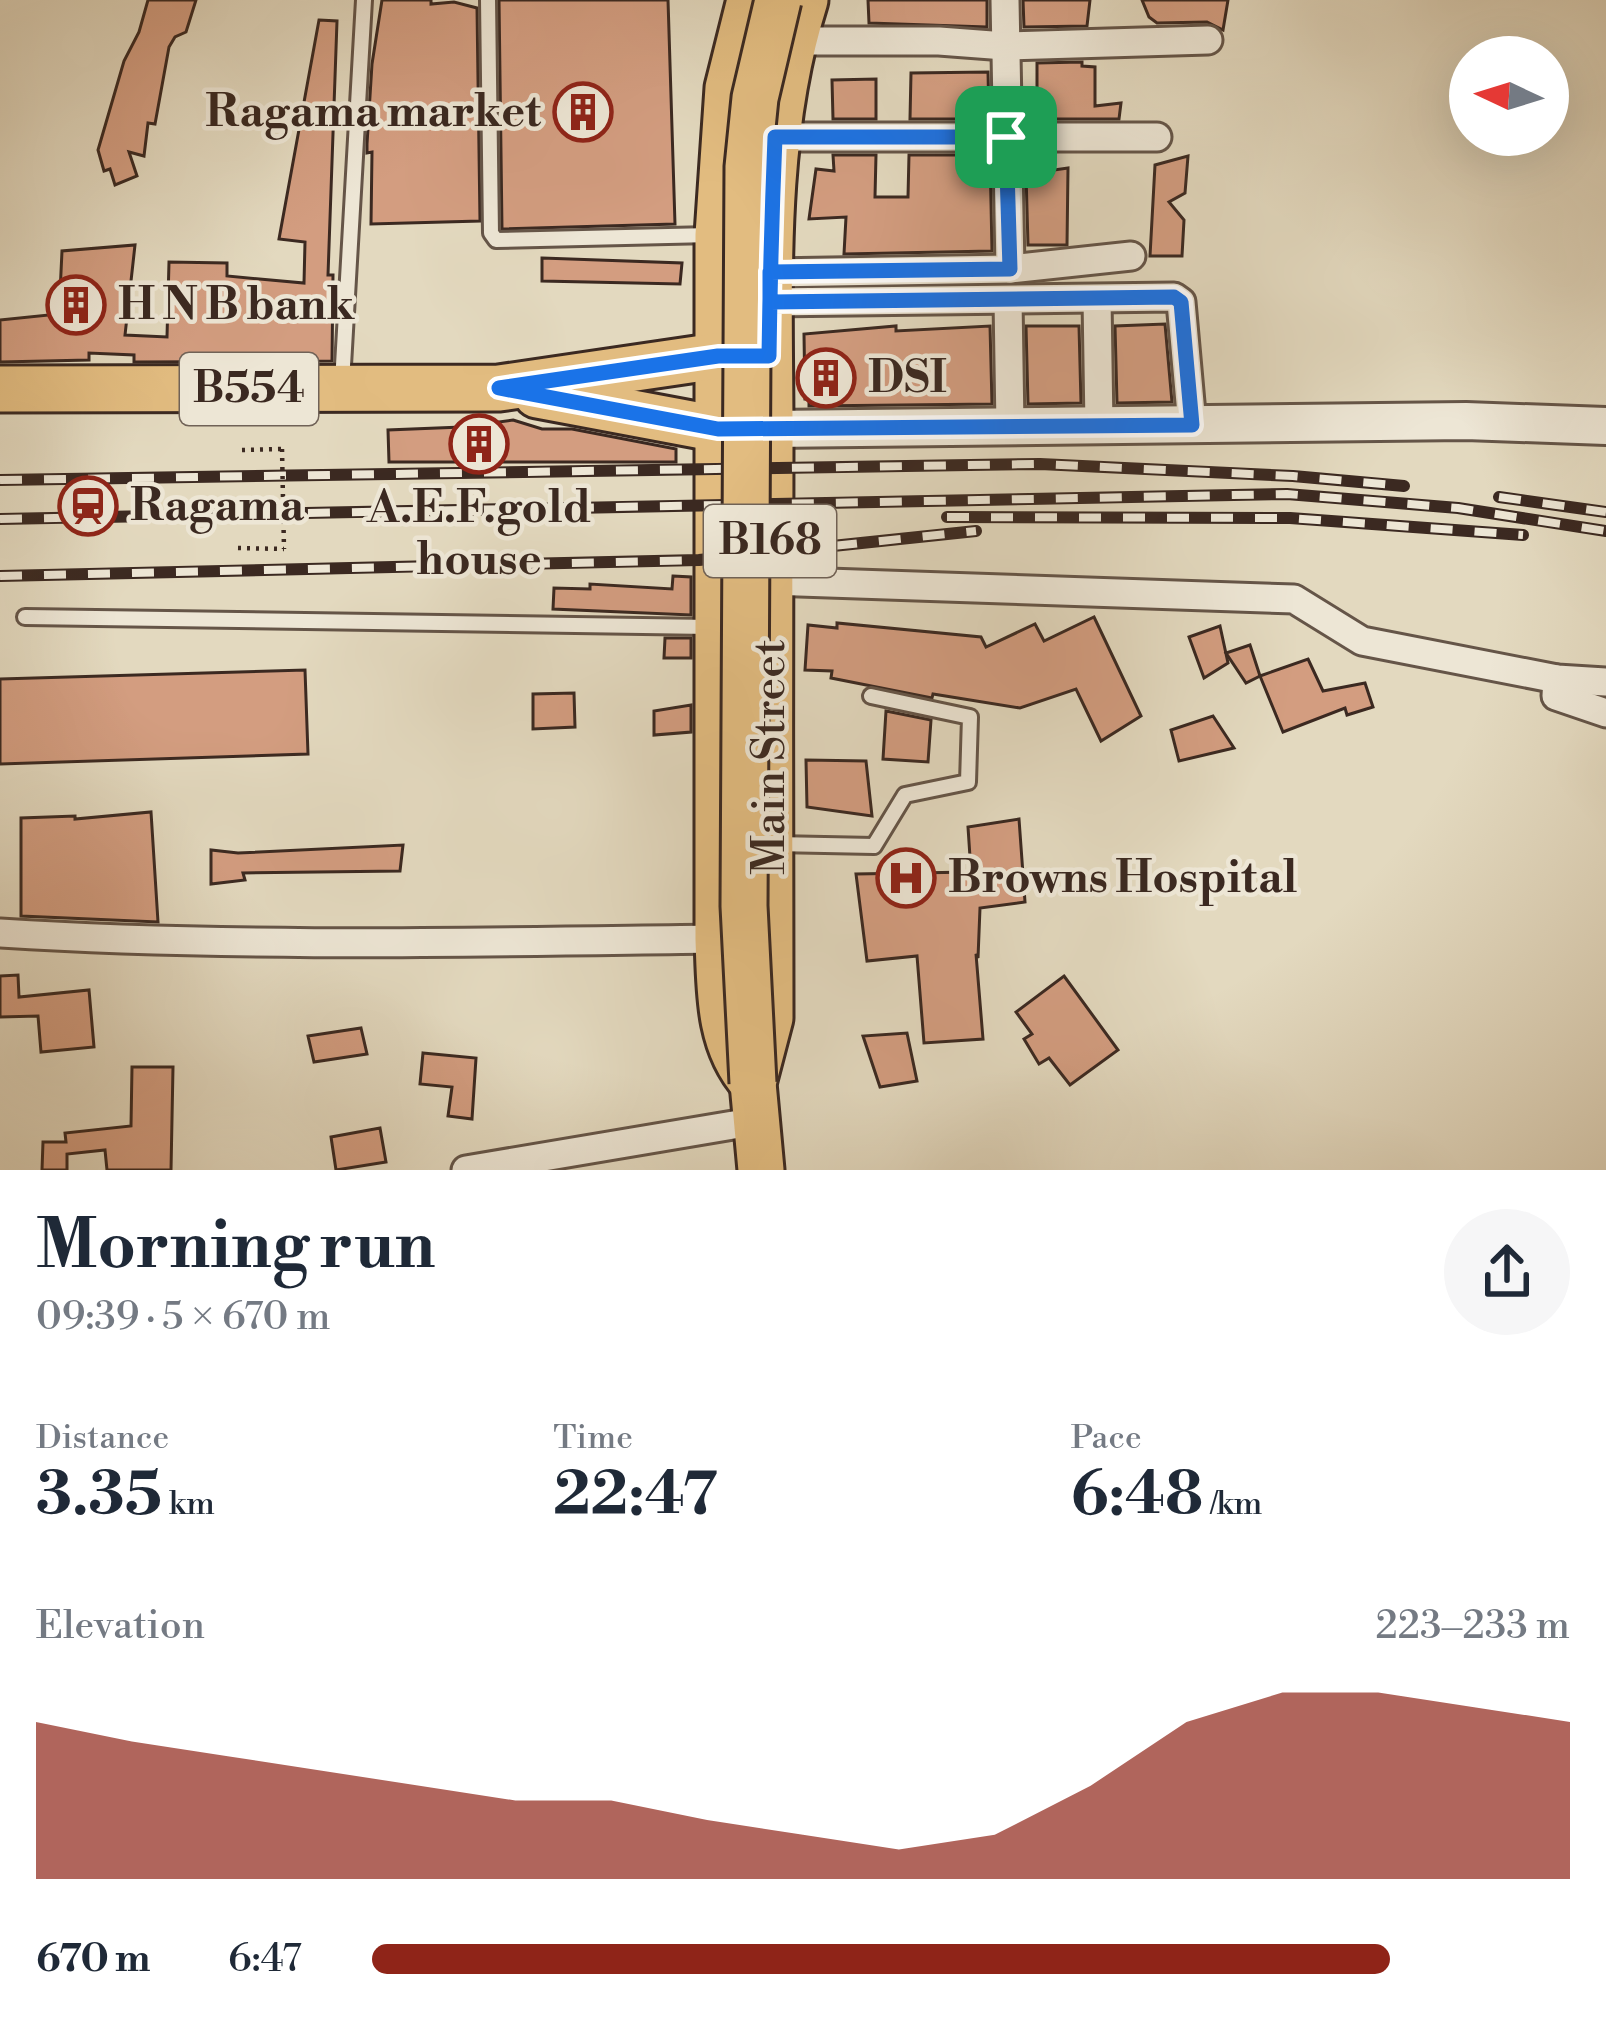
<!DOCTYPE html>
<html lang="en">
<head>
<meta charset="utf-8">
<style>
	:root { --surface:#fff; --page:#f6f6f7; --text:#1f2937; --muted:#747a83; --accent:#8f2418 }
	body { margin:0; font-family:"Libre Bodoni",serif; background:var(--page); color:var(--text); height:100vh; display:flex; flex-direction:column; font-size:45px; white-space:nowrap }
	* { box-sizing:border-box; margin:0 }
	p { font-size:39px; color:var(--muted) }
	.icon { flex:none; width:66px; height:66px; fill:none; stroke:currentColor; stroke-width:2; stroke-linecap:round; stroke-linejoin:round }
	.map { position:relative; height:1170px; overflow:hidden }
	.sheet { display:flex; flex-direction:column; background:var(--surface); flex:1 }
	.sheet>* { flex:none }
	.needle { width:78px; rotate:274deg }
	.buttons { position:absolute; left:1449px; top:36px; display:grid; gap:24px }
	.buttons a { display:grid; place-items:center; width:120px; height:120px; border-radius:50%; background:var(--surface); box-shadow:0 12px 48px #0002; font-size:60px }
	.pin { position:absolute; display:grid; place-items:center; width:102px; height:102px; color:#fff; margin:-51px; border-radius:24px; box-shadow:0 6px 18px #0006 }
	.round { display:grid; place-items:center; flex:none; width:126px; height:126px; border-radius:63px; background:var(--page) }
	.overview { display:flex; align-items:center; justify-content:space-between; height:204px; padding:0 36px }
	h1 { font-size:66px; font-weight:700; line-height:90px }
	.metrics { display:grid; grid-template-columns:repeat(3,1fr); gap:18px; height:204px; padding:12px 36px }
	.metrics div { display:grid; align-content:center }
	.metrics b { font-size:60px; font-weight:700 }
	.metrics small { font-size:33px; font-weight:400 }
	.metrics p { font-size:33px }
	.chart { height:336px; padding:24px 36px }
	.chart p { display:flex; justify-content:space-between }
	.chart svg { width:100%; height:216px; margin-top:12px; fill:var(--accent); opacity:.7 }
	ul { padding:0 36px; list-style:none; font-size:39px }
	li { display:grid; grid-template-columns:192px 144px 1fr; align-items:center; height:90px }
	li i { height:30px; border-radius:15px; background:var(--accent) }
	.map>svg:first-child { display:block }
	.building { fill:#d39d80; stroke:#3b2921; stroke-width:3 }
	.lines { fill:none; stroke-linecap:round; stroke-linejoin:round }
	.service-casing { stroke:#655548; stroke-width:20 }
	.minor-casing { stroke:#655548; stroke-width:33 }
	.tertiary-casing { stroke:#655548; stroke-width:42 }
	.primary-casing { stroke:#3b2921; stroke-width:51 }
	.path { stroke:#3b2921; stroke-width:4.5; stroke-dasharray:3 6; stroke-linecap:butt }
	.service { stroke:#ede6d5; stroke-width:14 }
	.minor { stroke:#ede6d5; stroke-width:27 }
	.tertiary { stroke:#ede6d5; stroke-width:36 }
	.primary { stroke:#e2bc80; stroke-width:45 }
	.rail-casing { stroke:#3b2921; stroke-width:12 }
	.rail { stroke:#ede6d5; stroke-width:8; stroke-dasharray:22; stroke-linecap:butt }
	.primary-bridge-casing { stroke:#3b2921; stroke-width:51; stroke-linecap:butt }
	.path-bridge { stroke:#3b2921; stroke-width:4.5; stroke-dasharray:3 6; stroke-linecap:butt }
	.primary-bridge { stroke:#e2bc80; stroke-width:45 }
	.route-casing { stroke:#fff; stroke-width:24 }
	.route { stroke:#1a73e8; stroke-width:15 }
	.labels { text-anchor:middle; dominant-baseline:central; stroke-width:9; stroke-linejoin:round; paint-order:stroke }
	.shield { fill:#ede6d5; stroke:#706257; stroke-width:3 }
	.shield-label { font-size:42px; font-weight:bold; fill:#3b2921 }
	.poi-label { font-size:45px; font-weight:bold; fill:#3b2921; stroke:#ede6d5; text-anchor:start }
	.street-label { font-size:45px; fill:#3b2921; stroke:#ede6d5 }
</style>
</head>
<body>
<div class="map">
<svg width="1606" height="1170" viewBox="0 0 1606 1170">
	<rect width="100%" height="100%" fill="#e3d9bf"/>
	<filter id="stains"><feTurbulence type="fractalNoise" baseFrequency=".00167" numOctaves="4"/><feColorMatrix values="0 0 0 0 .2 0 0 0 0 .09 0 0 0 0 .02 0 0 0 .5 -.17"/></filter>
	<radialGradient id="worn" r=".72"><stop offset=".6" stop-color="#630" stop-opacity="0"/><stop offset="1" stop-color="#630" stop-opacity=".3"/></radialGradient>
	<!-- building -->
	<g class="building">
		<polygon points="148,0 196,0 186,32 175,37 169,47 155,124 148,123 144,156 129,152 137,176 115,185 110,169 104,171 98,150 124,61 139,32"/>
		<polygon points="382,0 431,0 431,4 454,2 477,8 480,221 371,224 372,152 367,153 367,144 372,64"/>
		<polygon points="499,0 668,0 675,224 502,229"/>
		<polygon points="868,0 987,0 987,27 869,23"/>
		<polygon points="1023,0 1090,0 1087,26 1024,27"/>
		<polygon points="1142,0 1228,0 1223,30 1207,22 1157,23 1149,17"/>
		<polygon points="319,20 337,21 328,275 333,275 332,361 134,362 134,355 89,353 89,360 0,362 0,320 59,314 62,251 135,245 125,335 167,337 169,262 227,263 227,276 304,283 305,242 279,239"/>
		<polygon points="1082,62 1082,66 1095,67 1095,106 1121,103 1119,119 1025,119 1025,97 1037,95 1037,63"/>
		<polygon points="988,72 989,119 910,119 911,73"/>
		<polygon points="876,79 876,119 833,119 832,80"/>
		<polygon points="833,155 876,155 875,197 908,197 909,155 990,155 992,251 844,254 846,217 809,219 816,169 834,171"/>
		<polygon points="1188,156 1185,193 1169,202 1184,220 1182,256 1150,256 1155,165"/>
		<polygon points="1068,168 1067,245 1028,245 1026,174"/>
		<polygon points="542,258 682,263 680,284 542,281"/>
		<polygon points="1165,324 1172,402 1117,403 1115,326"/>
		<polygon points="896,326 896,331 990,326 992,404 809,406 809,399 805,399 804,334"/>
		<polygon points="1026,326 1079,326 1081,403 1028,404"/>
		<polygon points="513,420 542,429 572,429 676,449 676,462 389,462 388,430 462,427"/>
		<polygon points="673,576 691,577 691,615 553,609 554,588 590,589 590,584 672,589"/>
		<polygon points="1094,617 1141,716 1101,741 1076,689 1020,708 933,694 932,698 831,678 832,671 805,670 808,625 837,628 837,623 981,637 986,647 1035,624 1044,641"/>
		<polygon points="1220,626 1228,663 1204,678 1189,637"/>
		<polygon points="665,638 691,638 691,658 664,658"/>
		<polygon points="1250,645 1260,676 1246,683 1226,653"/>
		<polygon points="1308,659 1323,691 1365,683 1373,707 1347,715 1345,708 1283,732 1260,676"/>
		<polygon points="305,670 308,754 0,764 0,679"/>
		<polygon points="574,693 575,727 533,729 533,694"/>
		<polygon points="691,705 691,732 654,735 654,711"/>
		<polygon points="886,711 931,720 928,762 883,759"/>
		<polygon points="1213,716 1234,748 1179,761 1171,730"/>
		<polygon points="806,760 866,761 872,816 807,807"/>
		<polygon points="151,812 158,922 21,916 21,818 75,816 75,819"/>
		<polygon points="1019,819 1025,902 980,908 978,958 976,954 983,1039 924,1043 917,956 867,961 856,874 971,872 968,827"/>
		<polygon points="403,845 400,871 243,873 245,880 211,884 211,850 238,853"/>
		<polygon points="18,975 19,997 89,990 94,1047 41,1052 38,1016 0,1017 0,976"/>
		<polygon points="1064,976 1118,1050 1070,1085 1049,1058 1039,1064 1024,1039 1032,1034 1016,1012"/>
		<polygon points="361,1028 367,1054 314,1062 308,1036"/>
		<polygon points="907,1033 917,1081 880,1087 863,1036"/>
		<polygon points="423,1053 476,1058 472,1119 448,1116 452,1087 420,1084"/>
		<polygon points="132,1067 173,1067 171,1170 107,1170 105,1150 67,1154 67,1170 42,1170 43,1142 66,1142 65,1133 131,1126"/>
		<polygon points="380,1128 386,1162 336,1170 331,1137"/>
	</g>
	<g class="lines">
		<defs>
			<g id="service">
				<polyline points="488,0 491,233 496,240 711,235"/>
				<polyline points="342,383 364,0"/>
				<polyline points="25,617 710,627"/>
				<polyline points="775,844 874,846 905,795 968,782 970,717 871,696"/>
			</g>
			<g id="minor">
				<polyline points="1005,0 1010,269"/>
				<polyline points="792,41 939,41 1005,46 1208,40"/>
				<polyline points="775,137 1157,137"/>
				<polyline points="770,273 1010,269 1131,256"/>
				<polyline points="1097,299 1099,426"/>
				<polyline points="1008,300 1010,427"/>
				<polyline points="769,302 1174,297 1181,302 1192,425"/>
				<polyline points="770,581 1294,599 1362,641 1557,679 1606,682"/>
				<polyline points="1557,679 1556,696 1606,713"/>
				<path d="M0,933C239,948 479,942 718,939"/>
				<polyline points="466,1170 757,1121"/>
			</g>
			<polyline id="tertiary" points="770,429 1466,421 1606,426"/>
			<g id="primary">
				<path d="M750,0L728,88L718,235V939C720,990 718,1044 753,1083"/>
				<polyline points="0,389 499,388 717,356 745,356"/>
				<polyline points="537,395 718,429 744,429"/>
				<path d="M761,1170L753,1083L770,1018C770,823 769,629 770,434C770,289 761,140 805,0"/>
			</g>
		</defs>
		<!-- service casing -->
		<use href="#service" class="service-casing"/>
		<!-- minor casing -->
		<use href="#minor" class="minor-casing"/>
		<!-- tertiary casing -->
		<use href="#tertiary" class="tertiary-casing"/>
		<!-- primary casing -->
		<use href="#primary" class="primary-casing"/>
		<!-- path -->
		<g class="path">
			<polyline points="242,450 282,449"/>
			<polyline points="238,548 284,549"/>
		</g>
		<!-- service -->
		<use href="#service" class="service"/>
		<!-- minor -->
		<use href="#minor" class="minor"/>
		<!-- tertiary -->
		<use href="#tertiary" class="tertiary"/>
		<!-- primary -->
		<use href="#primary" class="primary"/>
		<defs>
			<g id="rail">
				<polyline points="0,480 1040,464 1293,476 1404,486"/>
				<polyline points="1499,497 1606,512"/>
				<polyline points="947,517 1290,518 1523,535"/>
				<polyline points="0,519 1287,494 1458,508 1606,531"/>
				<polyline points="0,576 699,560 976,531"/>
			</g>
		</defs>
		<!-- rail casing -->
		<use href="#rail" class="rail-casing"/>
		<!-- rail -->
		<use href="#rail" class="rail"/>
		<defs>
			<polyline id="primary-bridge" points="753,1083 744,906 748,167 755,98 778,0"/>
		</defs>
		<!-- primary-bridge casing -->
		<use href="#primary-bridge" class="primary-bridge-casing"/>
		<!-- path-bridge -->
		<polyline class="path-bridge" points="282,449 284,549"/>
		<!-- primary-bridge -->
		<use href="#primary-bridge" class="primary-bridge"/>
	</g>
	<g class="lines">
		<defs>
			<path id="route" d="M1006,137H775C772,210 770,283 769,356H718L499,388L718,429L1192,425L1181,302L1174,297L770,302V272L1010,269L1006,137"/>
		</defs>
		<!-- route casing -->
		<use href="#route" class="route-casing"/>
		<!-- route -->
		<use href="#route" class="route"/>
	</g>
	<!-- icons -->
	<defs>
		<symbol id="building-ring" viewBox="-11 -11 22 22"><circle r="9.5" fill="#ede6d5" stroke="#8f2418" stroke-width="1.5"/><path d="M-4-6H4V6H1V3H-1V6H-4ZM-2.5-4.3h1.7v1.8h-1.7ZM.8-4.3h1.7v1.8H.8ZM-2.5-1h1.7V.8h-1.7ZM.8-1h1.7V.8H.8Z" fill="#8f2418"/></symbol>
		<symbol id="station-ring" viewBox="-11 -11 22 22"><circle r="9.5" fill="#ede6d5" stroke="#8f2418" stroke-width="1.5"/><path d="M-3-6H3Q5-6 5-4V2Q5 4 3 4L4.5 6H3L1.5 4h-3L-3 6H-4.5L-3 4Q-5 4-5 2V-4Q-5-6-3-6ZM-3.5-4v3h7v-3ZM-3.5 1v1.5H-2V1ZM2 1v1.5H3.5V1Z" fill="#8f2418"/></symbol>
		<symbol id="hospital-ring" viewBox="-11 -11 22 22"><circle r="9.5" fill="#ede6d5" stroke="#8f2418" stroke-width="1.5"/><path d="M-5-5h3v3.5h4V-5h3V5h-3V1.5h-4V5h-3Z" fill="#8f2418"/></symbol>
	</defs>
	<g fill-rule="evenodd">
		<use href="#building-ring" x="550" y="79" width="66" height="66"/>
		<use href="#building-ring" x="43" y="272" width="66" height="66"/>
		<use href="#building-ring" x="793" y="345" width="66" height="66"/>
		<use href="#building-ring" x="446" y="411" width="66" height="66"/>
		<use href="#station-ring" x="55" y="473" width="66" height="66"/>
		<use href="#hospital-ring" x="873" y="845" width="66" height="66"/>
	</g>
	<g class="labels">
		<!-- shield labels -->
		<g class="shield">
			<rect x="180" y="353" width="138" height="72" rx="9"/>
			<rect x="704" y="505" width="132" height="72" rx="9"/>
		</g>
		<g class="shield-label">
			<text x="249" y="389">B554</text>
			<text x="770" y="541">B168</text>
		</g>
		<!-- poi labels -->
		<g class="poi-label">
			<text x="541" y="112" text-anchor="end">Ragama market</text>
			<text x="118" y="305">H N B bank</text>
			<text x="868" y="378">DSI</text>
			<text x="130" y="506">Ragama</text>
			<text x="479" y="508" text-anchor="middle">A.E.F.gold<tspan x="479" dy="52">house</tspan></text>
			<text x="948" y="878">Browns Hospital</text>
		</g>
		<!-- street labels -->
		<g class="street-label">
			<text transform="translate(770 757) rotate(-90)">Main Street</text>
		</g>
	</g>
	<rect width="100%" height="100%" filter="url(#stains)"/>
	<rect width="100%" height="100%" fill="url(#worn)"/>
</svg>
<div class="buttons">
<a><svg class="needle" viewBox="-14 -14 28 28"><path d="M0-13l5 13h-10z" fill="#e53935"/><path d="M0 13l5-13h-10z" fill="#747a83"/></svg></a>
</div>
<div class="pin" style="left:1006px;top:137px;background:#1e9e55"><svg class="icon" aria-label="arrive" viewBox="0 0 24 24"><path d="M6 21V4h12l-3 4 3 4H6"/></svg></div>
</div>
<section class="sheet">
<div class="overview"><div><h1>Morning run</h1><p>09:39 · 5 × 670 m</p></div><a class="round"><svg class="icon" aria-label="share" viewBox="0 0 24 24"><path d="M12 15V3M7 8l5-5 5 5M5 13v7h14v-7"/></svg></a></div>
<div class="metrics">
<div><p>Distance</p><b>3.35<small> km</small></b></div>
<div><p>Time</p><b>22:47</b></div>
<div><p>Pace</p><b>6:48<small> /km</small></b></div>
</div>
<div class="chart"><p><span>Elevation</span>223–233 m</p>
<svg viewBox="0 0 160 44" preserveAspectRatio="none"><path d="M0 44V12L10 16L20 19L30 22L40 25L50 28L60 28L70 32L80 35L90 38L100 35L110 25L120 12L130 6L140 6L150 9L160 12V44z"/></svg>
</div>
<ul>
<li><b>670 m</b>6:47<i style="width:85%"></i></li>
</ul>
</section>
</body>
</html>
